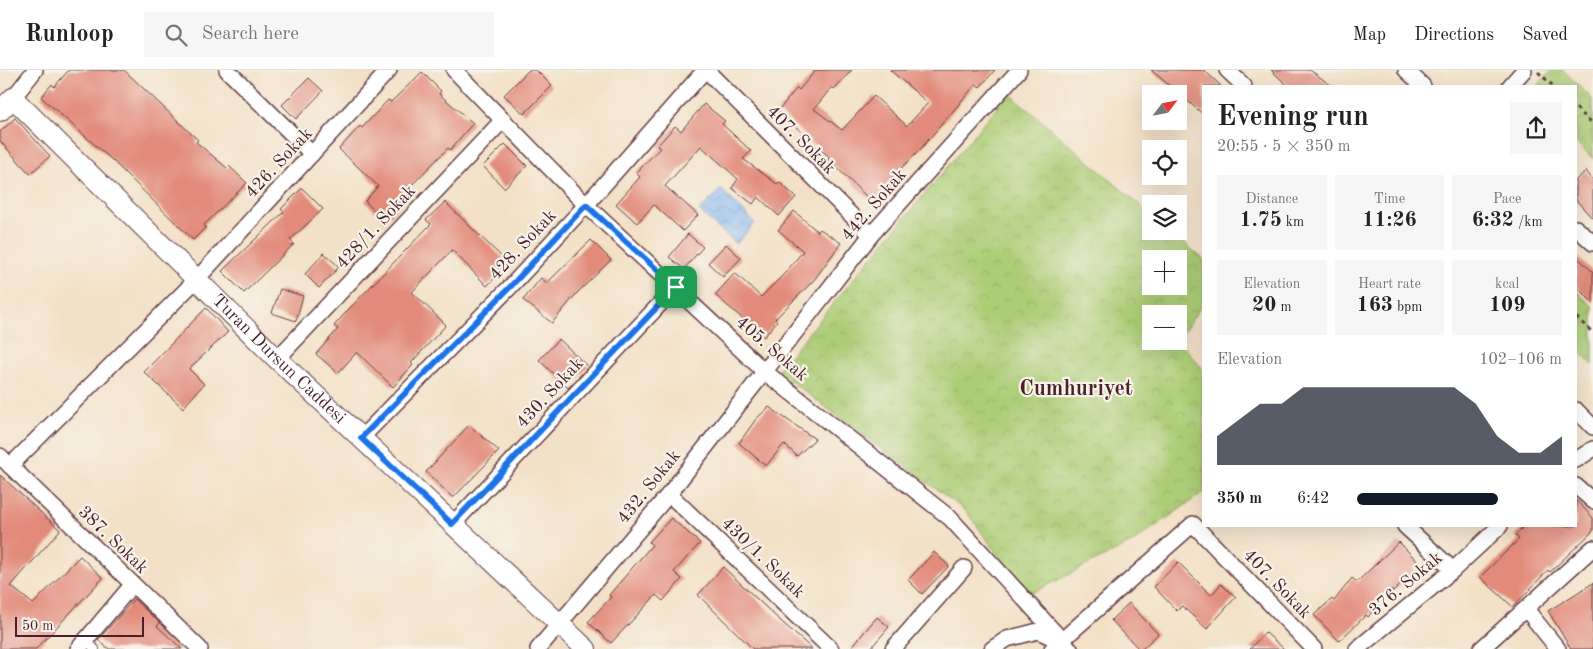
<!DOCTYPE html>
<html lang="en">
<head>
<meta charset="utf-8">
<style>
	:root { --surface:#fff; --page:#f6f6f6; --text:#222; --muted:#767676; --line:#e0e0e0; --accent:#111827 }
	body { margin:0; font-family:"Old Standard TT",serif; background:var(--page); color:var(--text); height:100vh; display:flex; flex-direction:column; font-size:19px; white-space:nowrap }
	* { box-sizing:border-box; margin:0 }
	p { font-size:16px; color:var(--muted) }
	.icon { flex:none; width:28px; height:28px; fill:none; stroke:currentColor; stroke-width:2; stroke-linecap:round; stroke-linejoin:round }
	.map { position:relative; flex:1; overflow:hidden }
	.sheet { position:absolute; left:1202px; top:15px; width:375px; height:442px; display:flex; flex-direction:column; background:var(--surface); border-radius:0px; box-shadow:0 5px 20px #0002 }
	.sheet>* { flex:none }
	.needle { width:32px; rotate:58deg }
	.buttons { position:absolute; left:1142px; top:15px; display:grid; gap:10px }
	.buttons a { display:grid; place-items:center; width:45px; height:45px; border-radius:0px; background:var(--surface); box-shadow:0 5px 20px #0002; font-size:25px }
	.scale { position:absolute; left:15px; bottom:12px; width:129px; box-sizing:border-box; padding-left:5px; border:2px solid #4a1f2b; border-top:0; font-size:14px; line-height:18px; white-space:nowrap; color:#4a1f2b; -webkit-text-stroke:4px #f7f3e8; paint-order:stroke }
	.pin { position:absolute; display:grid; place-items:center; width:42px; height:42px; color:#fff; margin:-21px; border-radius:10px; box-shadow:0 2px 8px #0006 }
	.round { display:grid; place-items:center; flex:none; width:52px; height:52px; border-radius:0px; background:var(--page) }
	.headline { display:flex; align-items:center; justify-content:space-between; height:85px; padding:0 15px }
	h1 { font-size:28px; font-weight:700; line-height:38px }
	.stats { display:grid; grid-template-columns:repeat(3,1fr); gap:8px; height:85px; padding:5px 15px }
	.stats div { display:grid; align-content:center; border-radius:0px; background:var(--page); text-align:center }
	.stats b { font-size:21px; font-weight:700 }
	.stats small { font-size:14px; font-weight:400 }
	.stats p { font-size:14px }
	.chart { height:140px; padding:10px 15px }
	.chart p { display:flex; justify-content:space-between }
	.chart svg { width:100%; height:90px; margin-top:5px; fill:var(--accent); opacity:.7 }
	ul { padding:0 15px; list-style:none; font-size:16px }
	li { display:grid; grid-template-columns:80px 60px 1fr; align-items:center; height:38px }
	li i { height:12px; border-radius:6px; background:var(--accent) }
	header { display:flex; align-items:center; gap:30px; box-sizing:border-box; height:70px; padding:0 25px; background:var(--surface); border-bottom:1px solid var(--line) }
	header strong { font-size:24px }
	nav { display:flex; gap:28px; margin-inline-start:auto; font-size:18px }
	.search { width:350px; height:45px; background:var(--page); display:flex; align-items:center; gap:12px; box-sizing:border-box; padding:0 18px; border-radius:0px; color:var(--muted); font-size:19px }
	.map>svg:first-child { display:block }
	.park { fill:url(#park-crowns); stroke:#7b7650; fill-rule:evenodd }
	.water { fill:url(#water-waves); stroke:#686b8e }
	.building { fill:#e28b7b }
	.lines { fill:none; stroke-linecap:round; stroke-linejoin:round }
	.lane-casing { stroke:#633c42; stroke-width:10 }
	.street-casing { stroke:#633c42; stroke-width:18 }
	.secondary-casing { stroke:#633c42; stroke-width:22 }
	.path { stroke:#633c42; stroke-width:3; stroke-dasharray:4 4; stroke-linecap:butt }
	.lane { stroke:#fff; stroke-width:8 }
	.street { stroke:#fff; stroke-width:15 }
	.secondary { stroke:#fff; stroke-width:20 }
	.route-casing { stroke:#fff; stroke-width:10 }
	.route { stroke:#1a73e8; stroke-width:6 }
	.labels { text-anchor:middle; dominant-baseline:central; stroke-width:4.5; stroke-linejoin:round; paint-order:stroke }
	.street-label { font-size:18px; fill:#4a1f2b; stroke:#f7f3e8 }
	.district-label { font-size:22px; font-weight:bold; fill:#4a1f2b; stroke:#f7f3e8 }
</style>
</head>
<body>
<header>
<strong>Runloop</strong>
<div class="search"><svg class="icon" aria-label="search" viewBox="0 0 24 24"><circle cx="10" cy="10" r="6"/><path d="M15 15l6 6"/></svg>Search here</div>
<nav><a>Map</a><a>Directions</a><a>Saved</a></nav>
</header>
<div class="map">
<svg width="1593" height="579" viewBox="0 0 1593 579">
	<defs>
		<pattern id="park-crowns" width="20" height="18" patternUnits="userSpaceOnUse" patternTransform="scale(1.25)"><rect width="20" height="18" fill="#accd76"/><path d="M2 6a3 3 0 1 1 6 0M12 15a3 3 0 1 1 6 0" fill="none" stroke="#96b066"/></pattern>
		<pattern id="water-waves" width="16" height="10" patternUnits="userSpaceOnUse" patternTransform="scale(1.25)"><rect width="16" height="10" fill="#86b7f2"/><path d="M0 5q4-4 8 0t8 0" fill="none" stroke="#7094c4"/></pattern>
	</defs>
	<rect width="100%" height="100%" fill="#f7f3e8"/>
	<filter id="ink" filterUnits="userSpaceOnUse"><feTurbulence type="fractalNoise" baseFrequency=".02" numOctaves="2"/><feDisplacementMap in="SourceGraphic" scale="10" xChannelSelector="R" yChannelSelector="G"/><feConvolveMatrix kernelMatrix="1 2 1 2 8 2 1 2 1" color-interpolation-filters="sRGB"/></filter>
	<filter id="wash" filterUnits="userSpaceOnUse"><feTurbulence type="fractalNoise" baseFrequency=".0096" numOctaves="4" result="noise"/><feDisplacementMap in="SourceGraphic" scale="20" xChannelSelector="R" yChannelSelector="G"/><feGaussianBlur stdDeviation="1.12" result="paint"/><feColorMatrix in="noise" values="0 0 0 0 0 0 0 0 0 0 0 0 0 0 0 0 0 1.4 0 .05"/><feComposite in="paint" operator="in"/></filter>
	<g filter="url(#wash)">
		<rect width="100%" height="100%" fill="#f3e1c7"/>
		<!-- park -->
		<g class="park">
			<polygon points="1552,0 1563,0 1593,30 1593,89 1576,72 1576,16 1537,16"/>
			<path d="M1009,23L1151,145V161H1170L1204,190V232L1179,268V244H1151V271L1179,270L1204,301V422L1133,472L1028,525L966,441L777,301ZM1151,189H1179V216H1151Z"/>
			<polygon points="1576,221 1593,237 1593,295 1576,277"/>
		</g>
		<!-- water -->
		<polygon class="water" points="721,119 755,153 736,174 699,141"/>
		<g id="blocks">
			<!-- building -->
			<g class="building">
				<polygon points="69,0 124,0 198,70 196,72 227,98 229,96 247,113 204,155 206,157 193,170 112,90 41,27 52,14 54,17"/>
				<polygon points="529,0 536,0 552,16 524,44 504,25"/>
				<polygon points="816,0 852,0 834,19 832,17 814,39 842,60 874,26 907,56 928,33 890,0 995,0 980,17 976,14 918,82 890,109 894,112 874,134 828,89 830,87 804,67 805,65 778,41 797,18 799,20"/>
				<polygon points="1151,0 1204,0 1221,16 1204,16 1204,45"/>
				<polygon points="1271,0 1310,0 1332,16 1288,16"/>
				<polygon points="422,2 441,21 439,24 473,53 450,80 448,78 405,122 409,125 385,152 365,131 378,116 339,79 360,56 362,58 388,30 391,32"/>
				<polygon points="309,8 323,21 296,49 282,35"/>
				<polygon points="704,34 725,51 722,54 751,81 743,89 777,114 779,112 796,127 779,146 758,127 753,134 732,118 738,109 701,76 665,116 698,145 683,161 654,135 637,153 616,134 640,107 636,103 660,78 657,76 675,56 681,61"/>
				<polygon points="15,48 50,86 30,104 0,71 0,62"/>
				<polygon points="505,74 527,96 504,118 483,96"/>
				<polygon points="1586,101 1593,110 1593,149 1576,130 1576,110"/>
				<polygon points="302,118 323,139 290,170 294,174 244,223 222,201 284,142 281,139"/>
				<polygon points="445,132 509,194 487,216 452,180 412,222 446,255 411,293 413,295 393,317 357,282 338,303 316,284 338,259 334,256 348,240 431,154 426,150"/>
				<polygon points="794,141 818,162 820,159 841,173 814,210 775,249 777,251 764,267 715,225 735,203 761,227 785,203 803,181 778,160"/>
				<polygon points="688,164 703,177 684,199 669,187"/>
				<polygon points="591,170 611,190 577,223 552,253 523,230 541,208 547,213"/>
				<polygon points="726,174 741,188 723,207 708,193"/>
				<polygon points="324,183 339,197 319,218 305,204"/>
				<polygon points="1576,186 1593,202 1593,233 1576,216"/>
				<polygon points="280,219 303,226 296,251 272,243"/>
				<polygon points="206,238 228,262 189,299 204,314 183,338 144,302"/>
				<polygon points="559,269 588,297 568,318 539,290"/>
				<polygon points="769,337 815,369 797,386 784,374 766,396 739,373 756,349"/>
				<polygon points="469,355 499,381 453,428 426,402"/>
				<polygon points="0,405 60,460 11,516 33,534 80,486 103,508 36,579 0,579"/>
				<polygon points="1576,430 1593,448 1593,461 1550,502 1548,500 1513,537 1480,507 1519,469 1515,465 1524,456 1576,456"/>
				<polygon points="671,448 700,473 674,502 682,509 663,531 656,525 611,573 588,552 611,527 609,525 652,475 649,472"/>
				<polygon points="1399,472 1421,495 1393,522 1390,519 1368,547 1366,545 1339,571 1314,545 1332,529 1334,531 1352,508 1357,512"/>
				<polygon points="934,482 949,496 922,524 908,510"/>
				<polygon points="1178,492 1211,525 1221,514 1236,527 1207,559 1182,536 1177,541 1154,517"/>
				<polygon points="723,497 774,545 812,579 753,579 698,525"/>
				<polygon points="1593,513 1593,579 1571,579 1548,541"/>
				<polygon points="134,529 160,553 157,556 182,579 109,579 98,570"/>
				<polygon points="1129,533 1158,564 1142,579 1139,579 1111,550"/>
				<polygon points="877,547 889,557 870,579 850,579"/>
				<polygon points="1265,562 1284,579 1250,579"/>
			</g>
		</g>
	</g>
	<g filter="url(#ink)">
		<use href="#blocks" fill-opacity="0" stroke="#633c42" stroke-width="1"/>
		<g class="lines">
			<defs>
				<polyline id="lane" points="85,570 95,579"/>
				<g id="street">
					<polyline points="227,0 312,84"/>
					<polyline points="454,0 586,135 765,302 950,448 1070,579"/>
					<polyline points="706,0 871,165"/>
					<polyline points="1227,0 1244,16"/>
					<polyline points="1406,0 1423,16"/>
					<polyline points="1510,16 1524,0"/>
					<polyline points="13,28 35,0"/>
					<polyline points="1576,158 1593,173"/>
					<polyline points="277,289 503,50"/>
					<polyline points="1576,340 1593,357"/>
					<polyline points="361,368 511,216 586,135 705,0"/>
					<polyline points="0,386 200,579"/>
					<polyline points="1576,390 1593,379"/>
					<polyline points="10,396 196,210 389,0"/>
					<polyline points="1576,416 1593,431"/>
					<polyline points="669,424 831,579"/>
					<polyline points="452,455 676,217"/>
					<polyline points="1405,456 1453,500"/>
					<polyline points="1526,539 1558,579"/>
					<polyline points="78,579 132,515"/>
					<polyline points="538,579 669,424 871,165 1019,0"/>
					<polyline points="893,579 964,498"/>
					<polyline points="992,579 1007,569 1038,561 1058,570"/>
					<polyline points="1052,579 1193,454 1314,579"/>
					<polyline points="1357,579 1453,500 1500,456"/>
					<polyline points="1481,579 1593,478"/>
				</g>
				<g id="secondary">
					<path id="s1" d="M0,41L13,28L277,289L586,579"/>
				</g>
			</defs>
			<!-- lane casing -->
			<use href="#lane" class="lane-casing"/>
			<!-- street casing -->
			<use href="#street" class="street-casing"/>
			<!-- secondary casing -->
			<use href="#secondary" class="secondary-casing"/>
			<!-- path -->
			<g class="path">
				<polyline points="1538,2 1553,16"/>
				<polyline points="1576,38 1593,54"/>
				<polyline points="1576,247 1593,263"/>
			</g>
			<!-- lane -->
			<use href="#lane" class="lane"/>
			<!-- street -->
			<use href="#street" class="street"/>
			<!-- secondary -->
			<use href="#secondary" class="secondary"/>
		</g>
	</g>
	<g class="lines" filter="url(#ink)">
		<defs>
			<polygon id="route" points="586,135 676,217 452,454 361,368 511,216"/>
		</defs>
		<!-- route casing -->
		<use href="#route" class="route-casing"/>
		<!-- route -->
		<use href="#route" class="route"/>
	</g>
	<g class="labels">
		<!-- street labels -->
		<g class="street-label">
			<text transform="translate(801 70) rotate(45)">407. Sokak</text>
			<text transform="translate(279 93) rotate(-47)">426. Sokak</text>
			<text transform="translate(874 135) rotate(-49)">442. Sokak</text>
			<text transform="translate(376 157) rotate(-47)">428/1. Sokak</text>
			<text transform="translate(523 175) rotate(-47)">428. Sokak</text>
			<text transform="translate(772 279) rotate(41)">405. Sokak</text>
			<text stroke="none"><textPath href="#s1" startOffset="391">Turan Dursun Caddesi</textPath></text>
			<text transform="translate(550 323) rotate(-47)">430. Sokak</text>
			<text transform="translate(649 417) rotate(-51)">432. Sokak</text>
			<text transform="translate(113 470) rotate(44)">387. Sokak</text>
			<text transform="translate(763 488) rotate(44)">430/1. Sokak</text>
			<text transform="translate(1277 514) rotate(46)">407. Sokak</text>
			<text transform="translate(1406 514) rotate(-40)">376. Sokak</text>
		</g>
		<!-- district labels -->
		<g class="district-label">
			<text x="1076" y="319">Cumhuriyet</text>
		</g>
	</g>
</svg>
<div class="buttons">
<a><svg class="needle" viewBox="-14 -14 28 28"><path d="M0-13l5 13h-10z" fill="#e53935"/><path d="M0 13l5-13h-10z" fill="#767676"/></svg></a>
<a><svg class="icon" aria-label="locate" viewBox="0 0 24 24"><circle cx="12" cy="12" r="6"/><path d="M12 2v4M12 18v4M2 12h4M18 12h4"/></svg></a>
<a><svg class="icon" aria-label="layers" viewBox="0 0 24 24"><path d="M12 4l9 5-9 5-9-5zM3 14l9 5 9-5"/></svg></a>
<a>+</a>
<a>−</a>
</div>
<div class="scale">50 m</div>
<div class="pin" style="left:676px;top:217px;background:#1e9e55"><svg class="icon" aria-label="arrive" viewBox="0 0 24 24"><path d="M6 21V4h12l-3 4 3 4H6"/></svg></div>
<section class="sheet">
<div class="headline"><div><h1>Evening run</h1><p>20:55 · 5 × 350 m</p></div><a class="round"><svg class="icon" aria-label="share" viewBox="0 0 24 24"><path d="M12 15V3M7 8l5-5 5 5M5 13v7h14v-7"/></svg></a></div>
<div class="stats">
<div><p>Distance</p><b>1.75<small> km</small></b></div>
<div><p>Time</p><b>11:26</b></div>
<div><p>Pace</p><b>6:32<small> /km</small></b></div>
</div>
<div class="stats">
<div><p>Elevation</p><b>20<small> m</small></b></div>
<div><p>Heart rate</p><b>163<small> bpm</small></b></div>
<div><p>kcal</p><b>109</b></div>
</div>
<div class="chart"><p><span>Elevation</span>102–106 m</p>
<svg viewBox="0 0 160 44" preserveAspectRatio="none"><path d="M0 44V30L10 22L20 14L30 14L40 6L50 6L60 6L70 6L80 6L90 6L100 6L110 6L120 14L130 30L140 38L150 38L160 30V44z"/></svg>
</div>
<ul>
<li><b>350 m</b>6:42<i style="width:69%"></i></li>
</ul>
</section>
</div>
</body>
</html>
